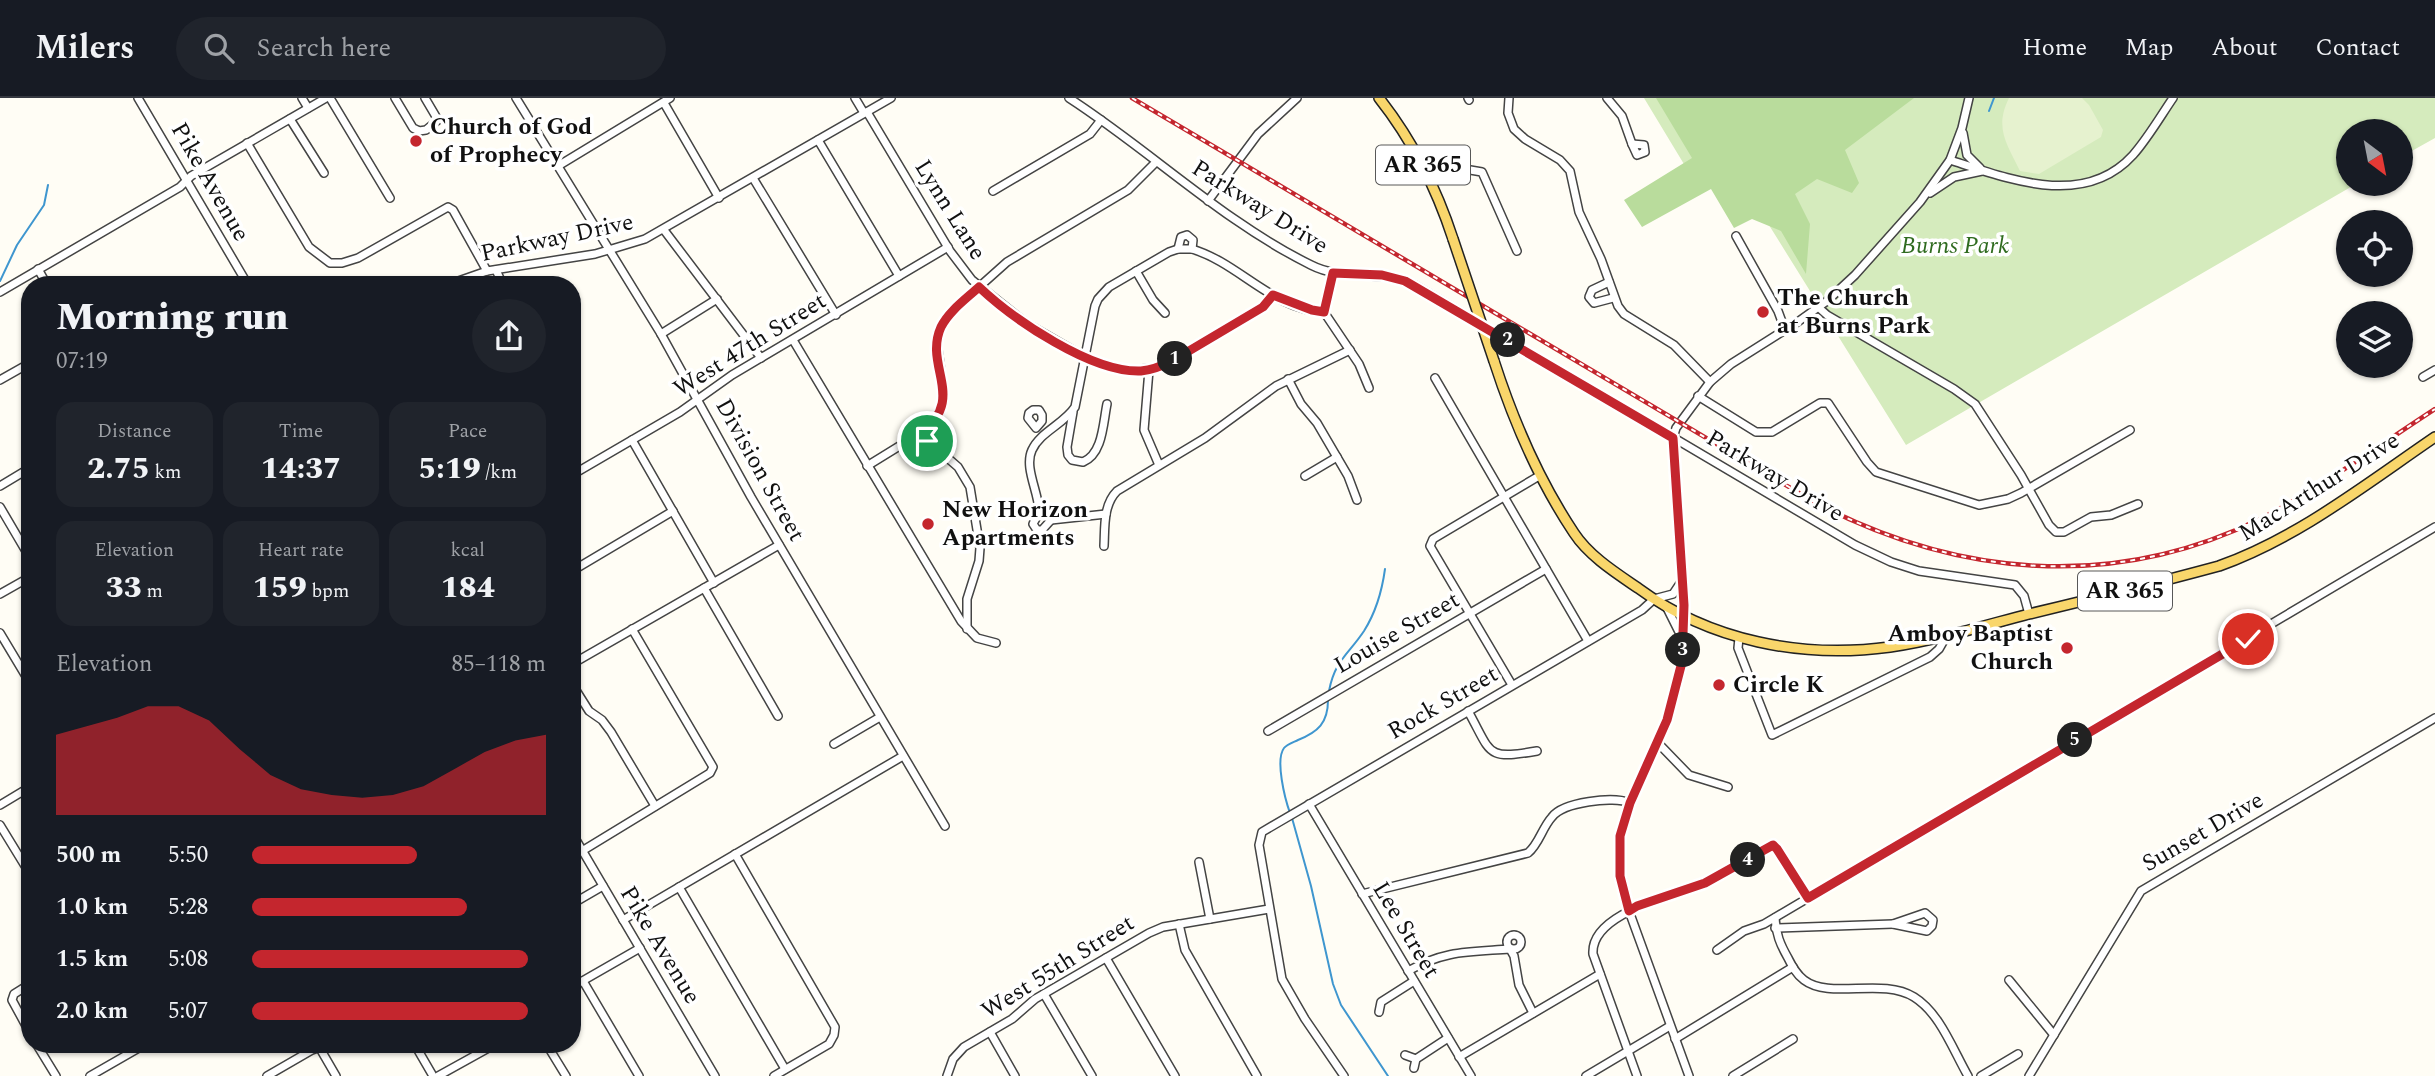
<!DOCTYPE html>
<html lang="en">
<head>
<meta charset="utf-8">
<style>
	:root { --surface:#171b24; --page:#20242c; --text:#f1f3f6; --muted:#9ea1a6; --line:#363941; --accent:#c4262e }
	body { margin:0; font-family:Spectral,serif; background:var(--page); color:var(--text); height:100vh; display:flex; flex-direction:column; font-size:26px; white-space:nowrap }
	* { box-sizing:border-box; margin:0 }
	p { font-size:23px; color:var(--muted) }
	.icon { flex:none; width:38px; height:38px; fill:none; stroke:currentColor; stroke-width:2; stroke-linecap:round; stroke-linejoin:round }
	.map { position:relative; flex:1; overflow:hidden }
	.sheet { position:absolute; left:21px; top:178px; width:560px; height:777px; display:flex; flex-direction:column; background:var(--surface); border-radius:28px; box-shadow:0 2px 5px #0004 }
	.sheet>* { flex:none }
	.needle { width:46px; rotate:148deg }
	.fabs { position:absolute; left:2336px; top:21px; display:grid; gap:14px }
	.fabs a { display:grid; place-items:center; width:77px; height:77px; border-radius:50%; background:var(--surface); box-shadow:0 2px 5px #0004; font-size:35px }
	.pin { position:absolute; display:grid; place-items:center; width:60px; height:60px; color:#fff; margin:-30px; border:4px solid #fff; border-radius:50%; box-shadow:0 2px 7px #0007 }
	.km { position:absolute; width:35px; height:35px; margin:-18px; border-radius:50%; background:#222; color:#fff; font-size:19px; line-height:35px; text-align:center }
	.round { display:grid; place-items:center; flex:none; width:74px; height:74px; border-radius:37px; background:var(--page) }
	.overview { display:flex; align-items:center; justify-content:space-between; height:119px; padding:0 35px }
	h1 { font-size:38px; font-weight:800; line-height:52px }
	.metrics { display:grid; grid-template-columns:repeat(3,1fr); gap:10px; height:119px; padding:7px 35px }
	.metrics div { display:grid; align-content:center; border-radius:18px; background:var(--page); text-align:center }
	.metrics b { font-size:30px; font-weight:800 }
	.metrics small { font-size:19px; font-weight:400 }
	.metrics p { font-size:19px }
	.chart { height:196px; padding:14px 35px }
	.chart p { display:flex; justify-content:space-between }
	.chart svg { width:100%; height:126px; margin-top:7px; fill:var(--accent); opacity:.7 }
	ul { padding:0 35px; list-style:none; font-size:23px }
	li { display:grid; grid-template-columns:112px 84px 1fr; align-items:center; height:52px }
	li i { height:18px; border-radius:9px; background:var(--accent) }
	header { display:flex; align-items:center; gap:42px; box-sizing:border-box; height:98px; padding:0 35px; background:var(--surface); border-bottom:2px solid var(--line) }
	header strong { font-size:33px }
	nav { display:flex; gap:38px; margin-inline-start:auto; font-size:24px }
	.search { width:490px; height:63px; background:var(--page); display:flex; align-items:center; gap:18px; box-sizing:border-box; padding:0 24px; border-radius:38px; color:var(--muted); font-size:26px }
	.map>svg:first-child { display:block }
	.green { fill:#d5ebbd }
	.forest { fill:#b9dc9c }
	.pitch { fill:#e6f2cf }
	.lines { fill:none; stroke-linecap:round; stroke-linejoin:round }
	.stream { stroke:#3f96cf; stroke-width:2 }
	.minor-casing { stroke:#444; stroke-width:10 }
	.major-casing { stroke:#222; stroke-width:12 }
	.minor { stroke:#fff; stroke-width:7 }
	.major { stroke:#f9d66b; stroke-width:9 }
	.rail-casing { stroke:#c4262e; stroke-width:4.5 }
	.rail { stroke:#fff; stroke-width:2; stroke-dasharray:5; stroke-linecap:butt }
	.major-bridge-casing { stroke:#222; stroke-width:12; stroke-linecap:butt }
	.major-bridge { stroke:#f9d66b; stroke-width:9 }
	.route-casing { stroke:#fff; stroke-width:14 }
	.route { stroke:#c4262e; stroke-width:9 }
	.poi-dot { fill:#c4262e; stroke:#fff; stroke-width:2.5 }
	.labels { text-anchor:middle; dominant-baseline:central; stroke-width:7; stroke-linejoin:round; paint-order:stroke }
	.shield { fill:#fff; stroke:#585858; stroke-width:2 }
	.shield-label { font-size:23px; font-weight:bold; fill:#111 }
	.poi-label { font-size:24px; font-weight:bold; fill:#111; stroke:#fff; text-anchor:start }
	.street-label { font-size:24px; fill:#111; stroke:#fff }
	.park-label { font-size:24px; font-style:italic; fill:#2f6b1f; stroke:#fff }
</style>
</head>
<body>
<header>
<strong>Milers</strong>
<div class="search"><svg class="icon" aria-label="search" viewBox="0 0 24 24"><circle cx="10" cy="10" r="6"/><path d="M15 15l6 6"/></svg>Search here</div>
<nav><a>Home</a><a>Map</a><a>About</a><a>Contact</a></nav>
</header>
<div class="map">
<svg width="2435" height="978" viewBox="0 0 2435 978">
	<rect width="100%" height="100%" fill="#fffdf5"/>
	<!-- green -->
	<polygon class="green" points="1644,0 2435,0 2435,40 2401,59 2401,33 2348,33 2348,86 2356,86 1906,347 1734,71 1699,91"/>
	<!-- forest -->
	<polygon class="forest" points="1656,0 1914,0 1845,52 1859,85 1852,95 1817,81 1795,96 1810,126 1806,176 1781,133 1752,121 1734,130 1711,91 1642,129 1624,102 1692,60"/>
	<!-- pitch -->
	<path class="pitch" d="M2009,0H2082L2089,7L2103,32L2101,39L2039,76L2020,73C2007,46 1994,30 2009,0Z"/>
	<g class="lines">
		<!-- stream -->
		<g class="stream">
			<polyline points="1989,13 1994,0"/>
			<polyline points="0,183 17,147 44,107 48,87"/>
			<path d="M1329,593C1335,562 1348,557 1364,533C1376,514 1382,493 1385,471"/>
			<path d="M1290,715C1285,701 1275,662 1284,650C1287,646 1294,644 1298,642C1318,634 1328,625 1328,602"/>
			<polyline points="1292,720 1311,788 1333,886 1341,907 1388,978"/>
		</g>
		<defs>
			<g id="minor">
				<polyline points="138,0 248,187"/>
				<polyline points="302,0 308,10"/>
				<polyline points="330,0 390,100"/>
				<polyline points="395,0 413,30 419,33 426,32 438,22 425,0"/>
				<polyline points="516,0 661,236 751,399 945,728"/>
				<polyline points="855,0 864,15"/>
				<path d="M1069,0C1151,53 1222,123 1311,167C1344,184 1381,171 1415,187L1855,447L1891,464L1919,473L2015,487L2024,498L2029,516"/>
				<polyline points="1468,0 1469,2"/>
				<polyline points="1509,0 1508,15 1514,31 1525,41 1560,62 1570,73 1579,114 1601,161 1618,208 1624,216 1674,247 1710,284"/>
				<polyline points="1607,0 1622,18 1632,46"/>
				<polyline points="664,5 719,100"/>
				<polyline points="867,14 950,153 972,182 1026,225 1092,263 1126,272 1157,270 1257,213 1270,202 1273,197"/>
				<polyline points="290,21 324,75"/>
				<polyline points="1963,35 1967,57 1980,70"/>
				<polyline points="818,42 899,178"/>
				<polyline points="247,45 309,149 330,165 342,165 358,160 448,109 453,112 487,173"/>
				<polygon points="1632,46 1644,47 1645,54 1637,57"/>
				<path d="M1950,62C2009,81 2084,111 2133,57C2148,40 2160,19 2173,0"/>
				<polyline points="558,68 670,0"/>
				<polyline points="1426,72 1441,67 1482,74 1517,153"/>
				<polyline points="753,80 836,217"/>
				<polyline points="993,93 1090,36 1101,22"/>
				<polyline points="1930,95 1954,79 1982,73"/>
				<polyline points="1208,103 1258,36 1297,0"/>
				<polyline points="664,132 761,260"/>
				<polyline points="1736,138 1778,213 1785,232"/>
				<polyline points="1178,151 1181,139 1187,137 1193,142 1192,151"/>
				<polyline points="38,171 47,187"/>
				<polyline points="496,172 503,187"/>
				<polyline points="1136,173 1153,202 1165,215"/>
				<polyline points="1333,175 1324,214 1359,266 1369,290"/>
				<polyline points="1609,184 1592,192 1589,199 1594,205 1613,200"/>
				<polyline points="447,187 487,173 595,156 645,141 891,0"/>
				<polyline points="0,194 180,89 191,78 326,0"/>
				<polyline points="1818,209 1827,217 1954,291 1975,306 2021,377 2049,427 2056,434 2064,434 2091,419 2111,417 2138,406"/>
				<polyline points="661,236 717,201"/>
				<polyline points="793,242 961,523 977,540 996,545"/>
				<polyline points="1149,272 1144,332 1159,367"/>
				<polyline points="2423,279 2435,272"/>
				<polyline points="1435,280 1588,543"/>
				<polyline points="1288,281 1301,306 1317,325 1348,378 1357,402"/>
				<polyline points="0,282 30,265"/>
				<polyline points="1698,298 1756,334 1772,334 1820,305 1828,305 1867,364 1876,374 1979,407 2008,401 2021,395 2130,332"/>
				<polygon points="1033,312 1039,312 1042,317 1042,323 1036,330 1028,320 1029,315"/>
				<path d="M1073,314L1067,349L1068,357L1072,362L1083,364C1103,356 1103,325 1107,306"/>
				<polyline points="920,336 958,369 970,389 980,450 979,463 967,501 967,531"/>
				<polyline points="632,342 714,485"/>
				<polyline points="867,368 927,331 939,315 944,295 937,245 941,228 950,215 1007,164 1128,92 1156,64"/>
				<polyline points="572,377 680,314 732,277 948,149"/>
				<polyline points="1305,378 1337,359"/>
				<polyline points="0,388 30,370"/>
				<polyline points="0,409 30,460"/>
				<path d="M1051,422L1042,432H1037L1033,426C1035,421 1039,417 1039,412C1038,393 1024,369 1032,352C1040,334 1064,326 1075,309L1095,208L1098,201L1109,189L1169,154L1178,151H1192C1239,165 1273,212 1324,214"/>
				<polyline points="1051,422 1106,416"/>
				<path d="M1104,448C1105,429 1103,407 1117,393L1205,340L1276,288L1350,252"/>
				<polyline points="572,473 673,413"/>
				<polyline points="704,490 778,618"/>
				<polyline points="0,496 30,479"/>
				<polyline points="1666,508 1681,538"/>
				<polyline points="0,535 30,585"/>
				<polyline points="1739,540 1738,550 1772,637 1930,559 1939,551 1947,537"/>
				<polyline points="572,566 779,447"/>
				<polyline points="572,586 589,613 602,622 611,634 655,708"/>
				<polyline points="1512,587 1430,448 1433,441 1539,378"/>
				<path d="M1468,613C1492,656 1485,662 1537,653"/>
				<polyline points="1268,633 1546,471"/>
				<polyline points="1658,645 1689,677 1728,689"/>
				<polyline points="834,646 880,619"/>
				<polyline points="1309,706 1471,978"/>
				<polyline points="0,707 30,689"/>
				<polyline points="0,727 30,776"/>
				<polyline points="572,735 715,978"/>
				<polyline points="582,753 710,675 713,669 632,531"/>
				<polyline points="735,756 835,929 834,937 829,946 774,978"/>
				<polyline points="1199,764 1210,821"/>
				<polyline points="679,789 785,971"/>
				<path d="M1362,796L1528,755C1539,746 1542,730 1552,719C1563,704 1613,698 1630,705"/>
				<polyline points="572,806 603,788"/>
				<polygon points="1925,815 1933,822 1932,828 1927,833 1893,826"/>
				<path d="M1775,820C1776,836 1780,846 1788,860C1792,868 1796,876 1804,882C1830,902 1882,879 1914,899C1940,915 1953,952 1968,978"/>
				<polyline points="623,822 903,658"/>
				<polyline points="1179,826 1185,852 1257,978"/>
				<polyline points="1775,830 1893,826"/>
				<circle cx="1514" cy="844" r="7"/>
				<polyline points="1717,852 1744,833 1764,826 1830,787 2435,429"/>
				<polyline points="1106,860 1175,978"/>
				<path d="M1408,873C1445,852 1469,854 1510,851L1514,858L1519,887L1533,915"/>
				<polyline points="2009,882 2054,937"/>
				<polyline points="583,883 639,978"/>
				<polyline points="30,886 14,896 12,902 30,935"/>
				<polyline points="572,889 640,850"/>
				<polyline points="1044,896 1092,978"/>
				<polyline points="1379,914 1381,904 1414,883"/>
				<polyline points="990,934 1015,978"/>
				<polyline points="1675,941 1793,869"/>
				<polyline points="37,947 56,978"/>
				<polyline points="318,947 336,978"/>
				<polyline points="415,947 433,978"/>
				<polyline points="547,947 566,978"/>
				<polyline points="1405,957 1416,961"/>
				<polyline points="1459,959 1600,876"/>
				<polyline points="1414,970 1416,961 1448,940"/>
				<polyline points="90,978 144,947"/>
				<polyline points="267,978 312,952 326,947"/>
				<polyline points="438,978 494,947"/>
				<polyline points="947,978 953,961 964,949 1012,921 1035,901 1149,835 1163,829 1269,811"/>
				<polyline points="1344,978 1305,921 1282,881 1259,747 1262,734 1642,512 1654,501 1673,496 1681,484"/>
				<polyline points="1586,978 1670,928"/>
				<path d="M1637,978L1593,856C1590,813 1682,796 1711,782C1733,772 1752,757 1773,747L1777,751L1808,800"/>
				<polyline points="1689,978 1629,813 1619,766 1620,738 1627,713 1667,622 1682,564 1684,507 1673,360 1673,340 1676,330 1710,284 1731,266 1799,223 1827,203 1855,177 1920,104 1950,62 1962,30 1969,0"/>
				<polyline points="1733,978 1793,941"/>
				<polyline points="1981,978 2018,956"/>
				<polyline points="2029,978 2141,793 2435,620"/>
			</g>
			<g id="major">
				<path d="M1379,0C1413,43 1436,89 1453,141"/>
				<path d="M1494,263C1514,325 1538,381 1574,435C1589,458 1616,475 1638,490C1710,543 1802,561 1890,549C1937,542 1983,528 2029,516C2092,501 2156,485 2219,468C2298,440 2366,386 2435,339"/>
			</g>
		</defs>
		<!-- minor casing -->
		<use href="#minor" class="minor-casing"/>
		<!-- major casing -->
		<use href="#major" class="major-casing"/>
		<!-- minor -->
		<use href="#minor" class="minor"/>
		<!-- major -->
		<use href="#major" class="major"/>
		<defs>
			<path id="rail" d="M1132,0L1816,405C1958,479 2113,493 2260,421C2321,390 2378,348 2435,311"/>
		</defs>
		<!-- rail casing -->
		<use href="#rail" class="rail-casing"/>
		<!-- rail -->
		<use href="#rail" class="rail"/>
		<defs>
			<polyline id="major-bridge" points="1453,141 1494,263"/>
		</defs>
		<!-- major-bridge casing -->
		<use href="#major-bridge" class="major-bridge-casing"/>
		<!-- major-bridge -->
		<use href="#major-bridge" class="major-bridge"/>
	</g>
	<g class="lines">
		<defs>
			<path id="route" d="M927,343L920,336C968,300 923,269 941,229C949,213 966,201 979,189C1014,222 1092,275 1141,273C1152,272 1162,268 1172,263L1263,209L1273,197L1312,212L1324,214L1333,175L1382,177L1405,183L1673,340L1684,507L1682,564L1667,622L1630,705L1620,738V778L1629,813L1637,808L1705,785L1773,747L1777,751L1808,800L2248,541"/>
		</defs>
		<!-- route casing -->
		<use href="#route" class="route-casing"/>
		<!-- route -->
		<use href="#route" class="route"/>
	</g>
	<!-- markers -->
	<g class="poi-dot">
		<circle cx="416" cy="43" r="7"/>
		<circle cx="1763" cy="214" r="7"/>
		<circle cx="928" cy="426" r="7"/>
		<circle cx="2067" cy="550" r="7"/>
		<circle cx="1719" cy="587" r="7"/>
	</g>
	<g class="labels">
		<!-- shield labels -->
		<g class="shield">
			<rect x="1376" y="47.5" width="94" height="39" rx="5"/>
			<rect x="2078" y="473.5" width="94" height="39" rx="5"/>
		</g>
		<g class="shield-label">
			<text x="1423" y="67">AR 365</text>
			<text x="2125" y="493">AR 365</text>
		</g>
		<!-- poi labels -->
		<g class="poi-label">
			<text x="430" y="29">Church of God<tspan x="430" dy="28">of Prophecy</tspan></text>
			<text x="1777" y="200">The Church<tspan x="1777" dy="28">at Burns Park</tspan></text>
			<text x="942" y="412">New Horizon<tspan x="942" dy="28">Apartments</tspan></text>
			<text x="2053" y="536" text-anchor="end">Amboy Baptist<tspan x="2053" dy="28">Church</tspan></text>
			<text x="1733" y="587">Circle K</text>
		</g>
		<!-- street labels -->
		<g class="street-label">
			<text transform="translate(210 84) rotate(60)">Pike Avenue</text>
			<text transform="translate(1260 109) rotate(32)">Parkway Drive</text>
			<text transform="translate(950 112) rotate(58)">Lynn Lane</text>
			<text transform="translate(557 140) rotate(-12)">Parkway Drive</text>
			<text transform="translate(750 247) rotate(-32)">West 47th Street</text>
			<text transform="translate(760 372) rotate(61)">Division Street</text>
			<text transform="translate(1775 378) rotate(31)">Parkway Drive</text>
			<text transform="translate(2319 389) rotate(-32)">MacArthur Drive</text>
			<text transform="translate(1397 535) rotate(-30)">Louise Street</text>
			<text transform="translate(1443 605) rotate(-30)">Rock Street</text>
			<text transform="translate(2203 734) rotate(-30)">Sunset Drive</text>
			<text transform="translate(1406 832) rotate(59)">Lee Street</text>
			<text transform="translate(660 847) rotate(59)">Pike Avenue</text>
			<text transform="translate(1058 869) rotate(-32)">West 55th Street</text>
		</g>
		<!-- park labels -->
		<g class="park-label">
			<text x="1955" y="148">Burns Park</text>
		</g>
	</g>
</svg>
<div class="fabs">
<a><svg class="needle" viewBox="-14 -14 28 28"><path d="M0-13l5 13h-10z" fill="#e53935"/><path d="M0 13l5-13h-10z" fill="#9ea1a6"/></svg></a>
<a><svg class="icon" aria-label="locate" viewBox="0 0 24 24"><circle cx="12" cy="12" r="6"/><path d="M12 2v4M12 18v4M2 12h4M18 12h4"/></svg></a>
<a><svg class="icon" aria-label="layers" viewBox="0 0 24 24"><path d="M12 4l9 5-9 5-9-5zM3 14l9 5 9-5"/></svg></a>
</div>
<div class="pin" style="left:927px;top:343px;background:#1e9e55"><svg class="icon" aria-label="arrive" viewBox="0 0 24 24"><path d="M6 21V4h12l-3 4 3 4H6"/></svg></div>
<div class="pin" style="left:2248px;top:541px;background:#d93025"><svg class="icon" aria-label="check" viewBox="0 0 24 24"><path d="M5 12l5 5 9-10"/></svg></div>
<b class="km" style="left:1175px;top:261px">1</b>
<b class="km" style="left:1508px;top:242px">2</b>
<b class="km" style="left:1683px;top:552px">3</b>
<b class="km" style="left:1748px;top:762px">4</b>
<b class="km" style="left:2075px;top:642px">5</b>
<section class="sheet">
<div class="overview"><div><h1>Morning run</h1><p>07:19</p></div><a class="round"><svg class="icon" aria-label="share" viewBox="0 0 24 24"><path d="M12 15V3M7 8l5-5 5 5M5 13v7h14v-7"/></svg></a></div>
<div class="metrics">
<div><p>Distance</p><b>2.75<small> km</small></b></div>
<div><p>Time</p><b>14:37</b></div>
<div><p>Pace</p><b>5:19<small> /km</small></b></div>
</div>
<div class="metrics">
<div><p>Elevation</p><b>33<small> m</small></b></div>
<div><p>Heart rate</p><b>159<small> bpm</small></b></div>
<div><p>kcal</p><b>184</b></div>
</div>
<div class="chart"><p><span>Elevation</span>85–118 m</p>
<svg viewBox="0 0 160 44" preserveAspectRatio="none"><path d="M0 44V16L10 13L20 10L30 6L40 6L50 11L60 21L70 30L80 35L90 37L100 38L110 37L120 34L130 28L140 22L150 18L160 16V44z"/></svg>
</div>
<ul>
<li><b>500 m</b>5:50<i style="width:56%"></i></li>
<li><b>1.0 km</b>5:28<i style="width:73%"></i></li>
<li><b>1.5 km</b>5:08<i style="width:94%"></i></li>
<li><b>2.0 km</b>5:07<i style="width:94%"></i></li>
</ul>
</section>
</div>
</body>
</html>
